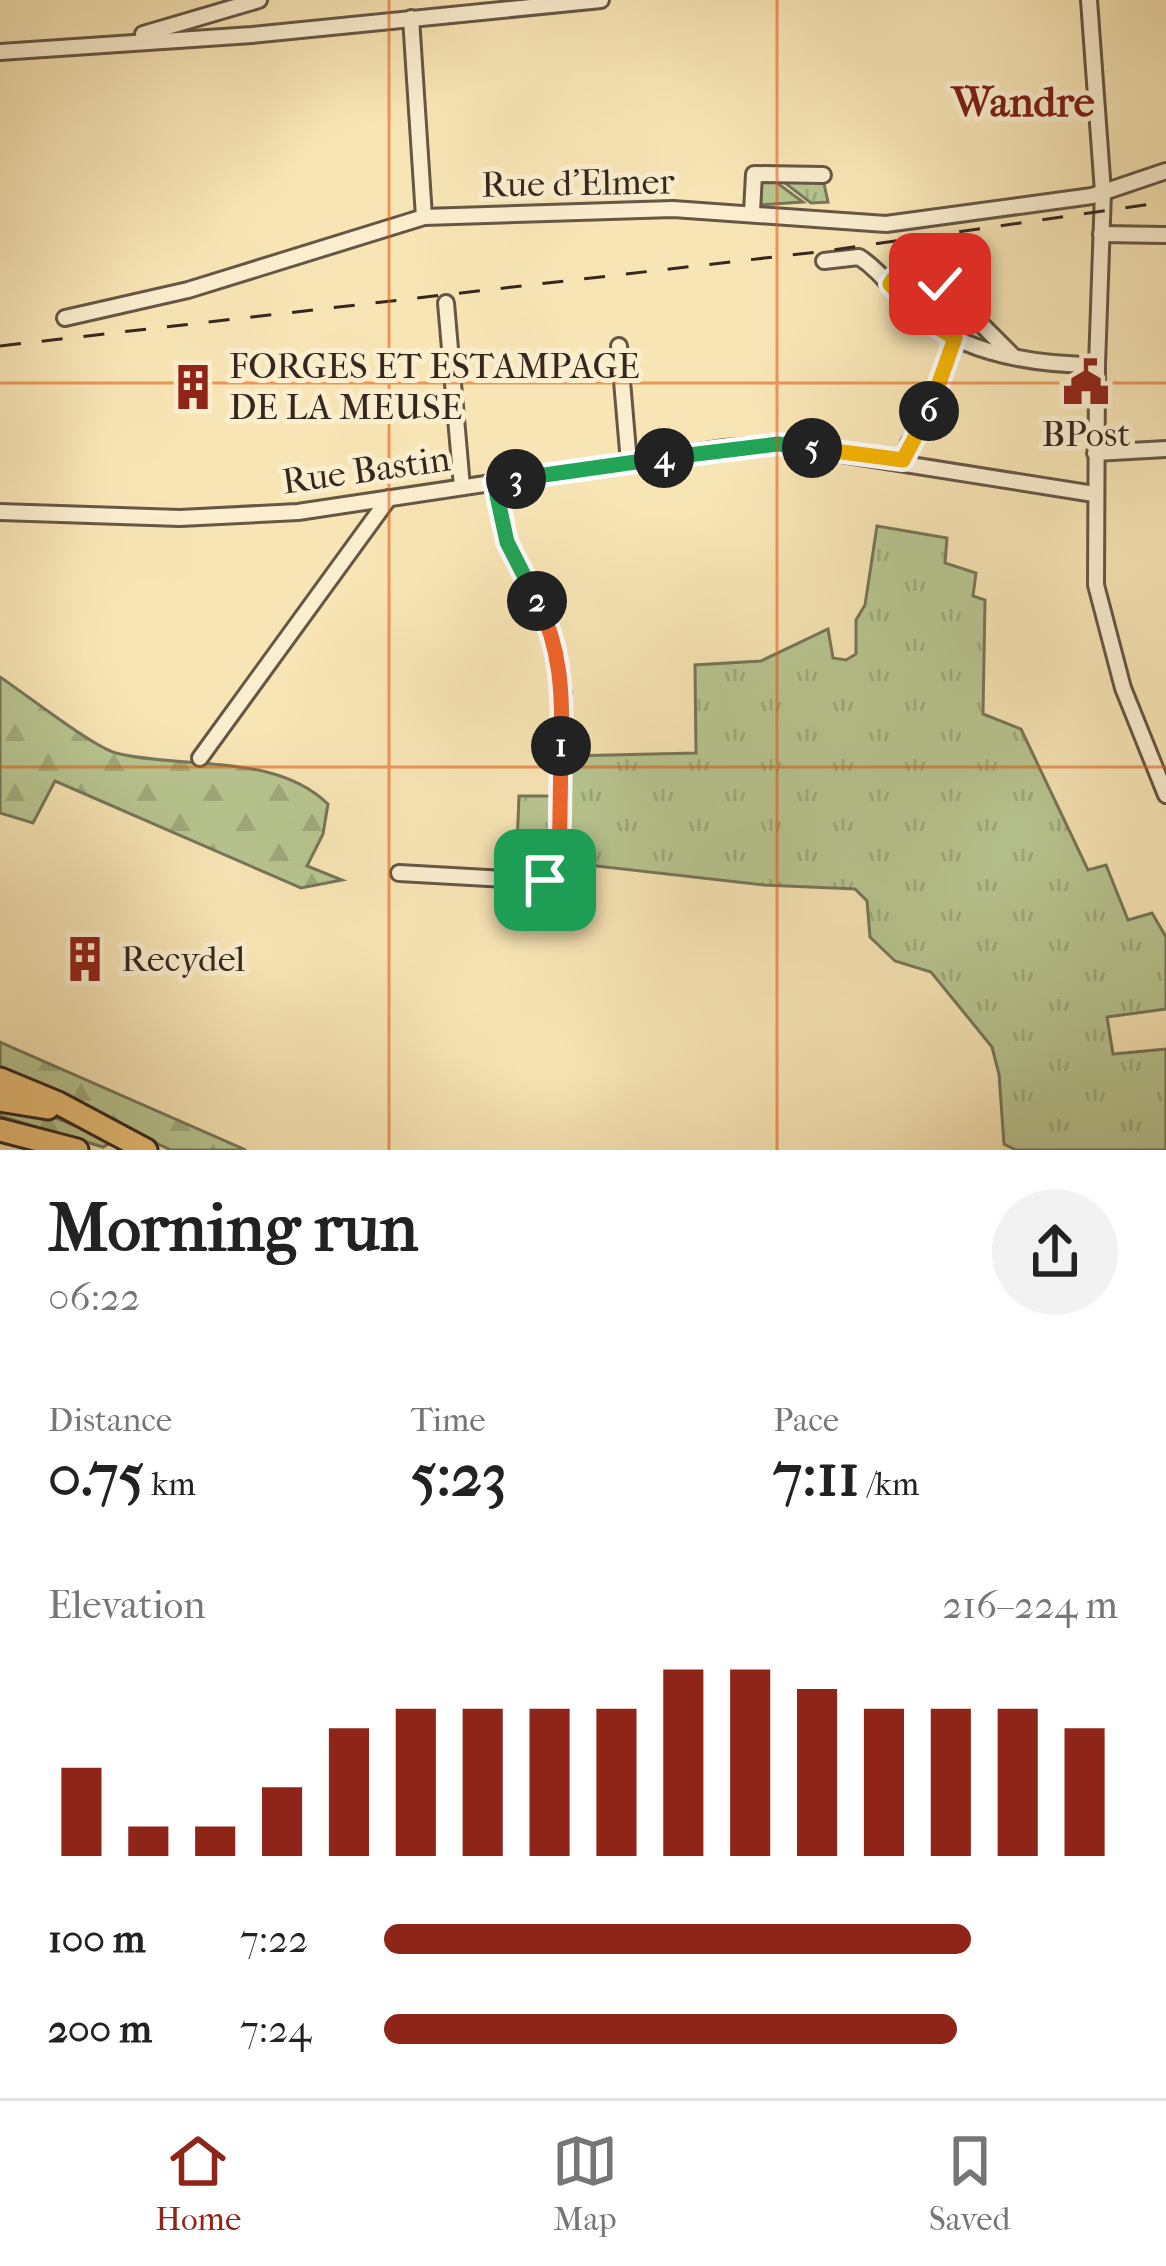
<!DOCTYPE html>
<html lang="en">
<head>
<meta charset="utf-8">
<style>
	:root { --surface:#fff; --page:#f2f2f2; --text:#222; --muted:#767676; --line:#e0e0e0; --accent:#8f2418 }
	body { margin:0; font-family:"IM FELL French Canon",serif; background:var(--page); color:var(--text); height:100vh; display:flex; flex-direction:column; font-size:45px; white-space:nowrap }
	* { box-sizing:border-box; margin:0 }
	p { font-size:39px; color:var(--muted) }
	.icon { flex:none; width:66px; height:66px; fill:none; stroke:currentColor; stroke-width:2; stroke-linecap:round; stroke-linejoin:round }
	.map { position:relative; height:1150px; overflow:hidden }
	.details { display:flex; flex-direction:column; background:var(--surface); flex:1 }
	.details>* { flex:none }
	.pin { position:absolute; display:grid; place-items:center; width:102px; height:102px; color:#fff; margin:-51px; border-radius:24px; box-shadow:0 6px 18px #0006 }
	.km { position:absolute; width:60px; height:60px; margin:-30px; border-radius:50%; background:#222; color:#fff; font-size:33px; line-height:60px; text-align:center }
	.round { display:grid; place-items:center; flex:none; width:126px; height:126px; border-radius:63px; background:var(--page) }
	.overview { display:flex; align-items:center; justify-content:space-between; height:204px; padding:0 48px }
	h1 { font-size:66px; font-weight:700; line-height:90px }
	.figures { display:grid; grid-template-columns:repeat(3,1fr); gap:18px; height:204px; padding:12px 48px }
	.figures div { display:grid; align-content:center }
	.figures b { font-size:60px; font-weight:700 }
	.figures small { font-size:33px; font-weight:400 }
	.figures p { font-size:33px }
	.chart { height:336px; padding:24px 48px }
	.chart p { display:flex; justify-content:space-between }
	.chart svg { width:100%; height:216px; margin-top:12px; stroke:var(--accent); stroke-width:6 }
	ul { padding:0 48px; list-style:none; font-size:39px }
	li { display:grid; grid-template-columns:192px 144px 1fr; align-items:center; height:90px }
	li i { height:30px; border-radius:15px; background:var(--accent) }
	.tab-bar { display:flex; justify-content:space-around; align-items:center; height:168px; border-top:3px solid var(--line); background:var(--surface); font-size:33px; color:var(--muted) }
	.tab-bar a { display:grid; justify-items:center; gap:6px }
	.tab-bar .current { color:var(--accent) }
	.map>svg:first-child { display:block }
	.grass { fill:url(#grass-tufts); stroke:#777658; stroke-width:3 }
	.forest { fill:url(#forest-firs); stroke:#777658; stroke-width:3 }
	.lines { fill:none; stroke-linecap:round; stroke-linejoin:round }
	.minor-casing { stroke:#665644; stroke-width:20 }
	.highway-casing { stroke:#36271e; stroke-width:27 }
	.minor { stroke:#faeecf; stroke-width:14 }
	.highway { stroke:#ecc27a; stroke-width:21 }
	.rail { stroke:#36271e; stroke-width:3; stroke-dasharray:21 21; stroke-linecap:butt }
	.split-1-casing { stroke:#fff; stroke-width:24 }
	.split-2-casing { stroke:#fff; stroke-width:24 }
	.split-3-casing { stroke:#fff; stroke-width:24 }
	.split-4-casing { stroke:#fff; stroke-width:24 }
	.split-5-casing { stroke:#fff; stroke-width:24 }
	.split-6-casing { stroke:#fff; stroke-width:24 }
	.split-7-casing { stroke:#fff; stroke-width:24 }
	.split-8-casing { stroke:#fff; stroke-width:24 }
	.split-1 { stroke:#f0652b; stroke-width:15 }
	.split-2 { stroke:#f0652b; stroke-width:15 }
	.split-3 { stroke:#22a559; stroke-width:15 }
	.split-4 { stroke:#22a559; stroke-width:15 }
	.split-5 { stroke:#22a559; stroke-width:15 }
	.split-6 { stroke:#f5b400; stroke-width:15 }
	.split-7 { stroke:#f5b400; stroke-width:15 }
	.split-8 { stroke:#f5b400; stroke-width:15 }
	.grid { fill:none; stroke:#df560d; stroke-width:3; stroke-opacity:0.55 }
	.labels { text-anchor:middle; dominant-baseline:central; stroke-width:10; stroke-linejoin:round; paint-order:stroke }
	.street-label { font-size:36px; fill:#36271e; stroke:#faeecf }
	.poi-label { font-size:36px; fill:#36271e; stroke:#faeecf; text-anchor:start }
	.quarter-label { font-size:42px; font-weight:bold; fill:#7a1f14; stroke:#faeecf }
</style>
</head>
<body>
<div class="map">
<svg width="1166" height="1150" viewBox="0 0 1166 1150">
	<defs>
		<pattern id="grass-tufts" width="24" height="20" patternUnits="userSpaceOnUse" patternTransform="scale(3)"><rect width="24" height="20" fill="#b8c691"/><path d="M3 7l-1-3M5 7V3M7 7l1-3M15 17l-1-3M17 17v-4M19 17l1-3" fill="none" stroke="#9faa7d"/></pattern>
		<pattern id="forest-firs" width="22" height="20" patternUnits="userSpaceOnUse" patternTransform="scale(3)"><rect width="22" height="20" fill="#b8c691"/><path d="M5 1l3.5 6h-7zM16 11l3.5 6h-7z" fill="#9faa7d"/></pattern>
	</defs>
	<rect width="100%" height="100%" fill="#f8e5b5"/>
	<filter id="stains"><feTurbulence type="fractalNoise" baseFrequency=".00167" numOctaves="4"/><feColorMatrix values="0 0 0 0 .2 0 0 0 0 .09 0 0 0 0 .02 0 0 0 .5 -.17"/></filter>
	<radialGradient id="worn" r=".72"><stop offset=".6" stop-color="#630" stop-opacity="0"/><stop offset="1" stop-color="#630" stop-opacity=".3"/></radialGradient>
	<!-- grass -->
	<g class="grass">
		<polygon points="823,179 828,202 811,203 781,180"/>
		<polygon points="773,180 803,202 758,205 758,181"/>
		<polygon points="877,526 947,538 945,563 976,573 973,596 985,600 983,714 1021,729 1088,870 1106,865 1128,920 1152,913 1166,937 1166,1009 1107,1017 1113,1054 1166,1049 1166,1150 1016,1150 1004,1144 999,1074 992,1047 931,972 895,961 870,937 867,901 855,889 764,885 588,865 565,876 567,756 696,753 695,665 761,661 828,629 833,658 846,660 856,654 856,620 865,605"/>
		<polygon points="519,796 552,796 551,876 516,871"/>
	</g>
	<!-- forest -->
	<g class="forest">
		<path d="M0,677C24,693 93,747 116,753C185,770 274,752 328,804L323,834L307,866L342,880L301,888L55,781L33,823L0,813Z"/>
		<polygon points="0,1042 246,1150 171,1150 0,1070"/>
		<polygon points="0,1105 44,1113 113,1141 103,1147 0,1116"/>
	</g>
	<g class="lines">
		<defs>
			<g id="minor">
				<polyline points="1089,0 1103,192 1097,365 1096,585 1123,688 1166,795"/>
				<polyline points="411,18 424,217"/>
				<polyline points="143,34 259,0"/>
				<polyline points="0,52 252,35 601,0"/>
				<polyline points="752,212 754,174 823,175"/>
				<polyline points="1101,234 1166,235"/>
				<path d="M824,261L859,257C884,273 897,298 919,316C969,355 1035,365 1097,365"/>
				<polyline points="890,284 902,274 920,271 940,283 1012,355"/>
				<polyline points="446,303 462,487"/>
				<polyline points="65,318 188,290 424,217 673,209 886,224 1092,196 1166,171"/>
				<polyline points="619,346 629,463"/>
				<polyline points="1095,453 1166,449"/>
				<polyline points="903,460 909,443 925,423 955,338"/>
				<polyline points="0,512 180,518 298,512 725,448 778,444 1094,494"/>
				<polyline points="200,758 389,498"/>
				<polyline points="399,873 558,882 563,694 545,615 507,542 494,482"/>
			</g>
			<g id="highway">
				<polyline points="0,1079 58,1103 146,1150"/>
				<polyline points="0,1100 48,1108"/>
				<polyline points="0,1130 77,1150"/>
			</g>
		</defs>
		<!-- minor casing -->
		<use href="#minor" class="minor-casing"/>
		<!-- highway casing -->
		<use href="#highway" class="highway-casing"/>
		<!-- minor -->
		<use href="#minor" class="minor"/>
		<!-- highway -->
		<use href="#highway" class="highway"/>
		<!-- rail -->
		<polyline class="rail" points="0,346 826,251 1166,202"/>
	</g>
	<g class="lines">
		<defs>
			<polyline id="split-1" points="545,880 559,882 561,746"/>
			<path id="split-2" d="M537,601C561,647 563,696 561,746"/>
			<polyline id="split-3" points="516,479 494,482 507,542 537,601"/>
			<polyline id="split-4" points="516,479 664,458"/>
			<polyline id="split-5" points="664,458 778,444 812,448"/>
			<polyline id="split-6" points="812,448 903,460 929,411"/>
			<polyline id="split-7" points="899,294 916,314 955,338 929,411"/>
			<polyline id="split-8" points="899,294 890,284 894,278 914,270 940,284"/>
		</defs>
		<!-- split-1 casing -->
		<use href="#split-1" class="split-1-casing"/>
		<!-- split-2 casing -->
		<use href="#split-2" class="split-2-casing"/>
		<!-- split-3 casing -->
		<use href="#split-3" class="split-3-casing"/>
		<!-- split-4 casing -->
		<use href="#split-4" class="split-4-casing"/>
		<!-- split-5 casing -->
		<use href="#split-5" class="split-5-casing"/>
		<!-- split-6 casing -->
		<use href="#split-6" class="split-6-casing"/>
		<!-- split-7 casing -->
		<use href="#split-7" class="split-7-casing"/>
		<!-- split-8 casing -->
		<use href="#split-8" class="split-8-casing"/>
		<!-- split-1 -->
		<use href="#split-1" class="split-1"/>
		<!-- split-2 -->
		<use href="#split-2" class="split-2"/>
		<!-- split-3 -->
		<use href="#split-3" class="split-3"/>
		<!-- split-4 -->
		<use href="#split-4" class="split-4"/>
		<!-- split-5 -->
		<use href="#split-5" class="split-5"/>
		<!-- split-6 -->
		<use href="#split-6" class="split-6"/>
		<!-- split-7 -->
		<use href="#split-7" class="split-7"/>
		<!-- split-8 -->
		<use href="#split-8" class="split-8"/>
	</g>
	<!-- grid -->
	<path class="grid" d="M389,0V1150M777,0V1150M0,383H1166M0,767H1166"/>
	<!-- icons -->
	<defs>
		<symbol id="civic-bare" viewBox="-9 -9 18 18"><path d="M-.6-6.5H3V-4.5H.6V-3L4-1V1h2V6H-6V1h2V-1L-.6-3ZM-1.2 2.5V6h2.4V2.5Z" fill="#8f2418" stroke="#faeecf" stroke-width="2.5" paint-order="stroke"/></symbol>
		<symbol id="building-bare" viewBox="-9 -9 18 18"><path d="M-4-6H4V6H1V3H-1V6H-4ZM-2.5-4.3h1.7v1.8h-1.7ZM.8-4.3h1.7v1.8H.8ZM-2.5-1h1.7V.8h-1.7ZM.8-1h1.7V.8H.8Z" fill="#8f2418" stroke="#faeecf" stroke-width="2.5" paint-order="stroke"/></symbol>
	</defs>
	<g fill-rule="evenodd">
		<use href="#civic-bare" x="1053" y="349" width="66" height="66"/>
		<use href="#building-bare" x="160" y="354" width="66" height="66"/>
		<use href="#building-bare" x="52" y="926" width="66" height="66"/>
	</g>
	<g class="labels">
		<!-- street labels -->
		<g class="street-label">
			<text transform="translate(578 183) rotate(-1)">Rue d'Elmer</text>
			<text transform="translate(366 470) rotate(-8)">Rue Bastin</text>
		</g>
		<!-- poi labels -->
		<g class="poi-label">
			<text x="229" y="366">FORGES ET ESTAMPAGE<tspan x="229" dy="41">DE LA MEUSE</tspan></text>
			<text x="1086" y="434" text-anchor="middle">BPost</text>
			<text x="121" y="959">Recydel</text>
		</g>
		<!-- quarter labels -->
		<g class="quarter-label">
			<text x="1023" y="102">Wandre</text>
		</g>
	</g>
	<rect width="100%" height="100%" filter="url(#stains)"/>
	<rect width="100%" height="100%" fill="url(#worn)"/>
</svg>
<div class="pin" style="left:545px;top:880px;background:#1e9e55"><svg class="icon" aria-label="arrive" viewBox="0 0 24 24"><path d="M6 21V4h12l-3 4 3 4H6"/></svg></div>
<div class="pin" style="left:940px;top:284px;background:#d93025"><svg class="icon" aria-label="check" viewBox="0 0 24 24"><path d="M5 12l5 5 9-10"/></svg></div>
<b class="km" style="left:561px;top:746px">1</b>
<b class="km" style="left:537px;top:601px">2</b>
<b class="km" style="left:516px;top:479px">3</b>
<b class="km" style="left:664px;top:458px">4</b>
<b class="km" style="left:812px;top:448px">5</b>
<b class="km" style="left:929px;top:411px">6</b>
</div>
<section class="details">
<div class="overview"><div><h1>Morning run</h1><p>06:22</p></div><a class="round"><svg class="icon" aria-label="share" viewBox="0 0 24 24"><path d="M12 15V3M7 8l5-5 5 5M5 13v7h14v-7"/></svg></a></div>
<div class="figures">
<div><p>Distance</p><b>0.75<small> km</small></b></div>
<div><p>Time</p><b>5:23</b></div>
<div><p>Pace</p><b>7:11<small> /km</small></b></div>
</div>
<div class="chart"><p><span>Elevation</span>216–224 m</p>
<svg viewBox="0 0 160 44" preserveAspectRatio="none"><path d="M5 44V26M15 44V38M25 44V38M35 44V30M45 44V18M55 44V14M65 44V14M75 44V14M85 44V14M95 44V6M105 44V6M115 44V10M125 44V14M135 44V14M145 44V14M155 44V18"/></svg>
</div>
<ul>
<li><b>100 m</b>7:22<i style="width:80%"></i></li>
<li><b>200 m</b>7:24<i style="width:78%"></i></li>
</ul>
</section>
<nav class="tab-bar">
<a class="current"><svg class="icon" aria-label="home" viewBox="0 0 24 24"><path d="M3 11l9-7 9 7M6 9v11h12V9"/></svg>Home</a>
<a><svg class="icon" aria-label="map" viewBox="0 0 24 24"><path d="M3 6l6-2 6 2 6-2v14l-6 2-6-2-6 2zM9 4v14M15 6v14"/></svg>Map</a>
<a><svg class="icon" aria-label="saved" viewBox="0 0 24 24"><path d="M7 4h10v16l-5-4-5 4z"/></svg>Saved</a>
</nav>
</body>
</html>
